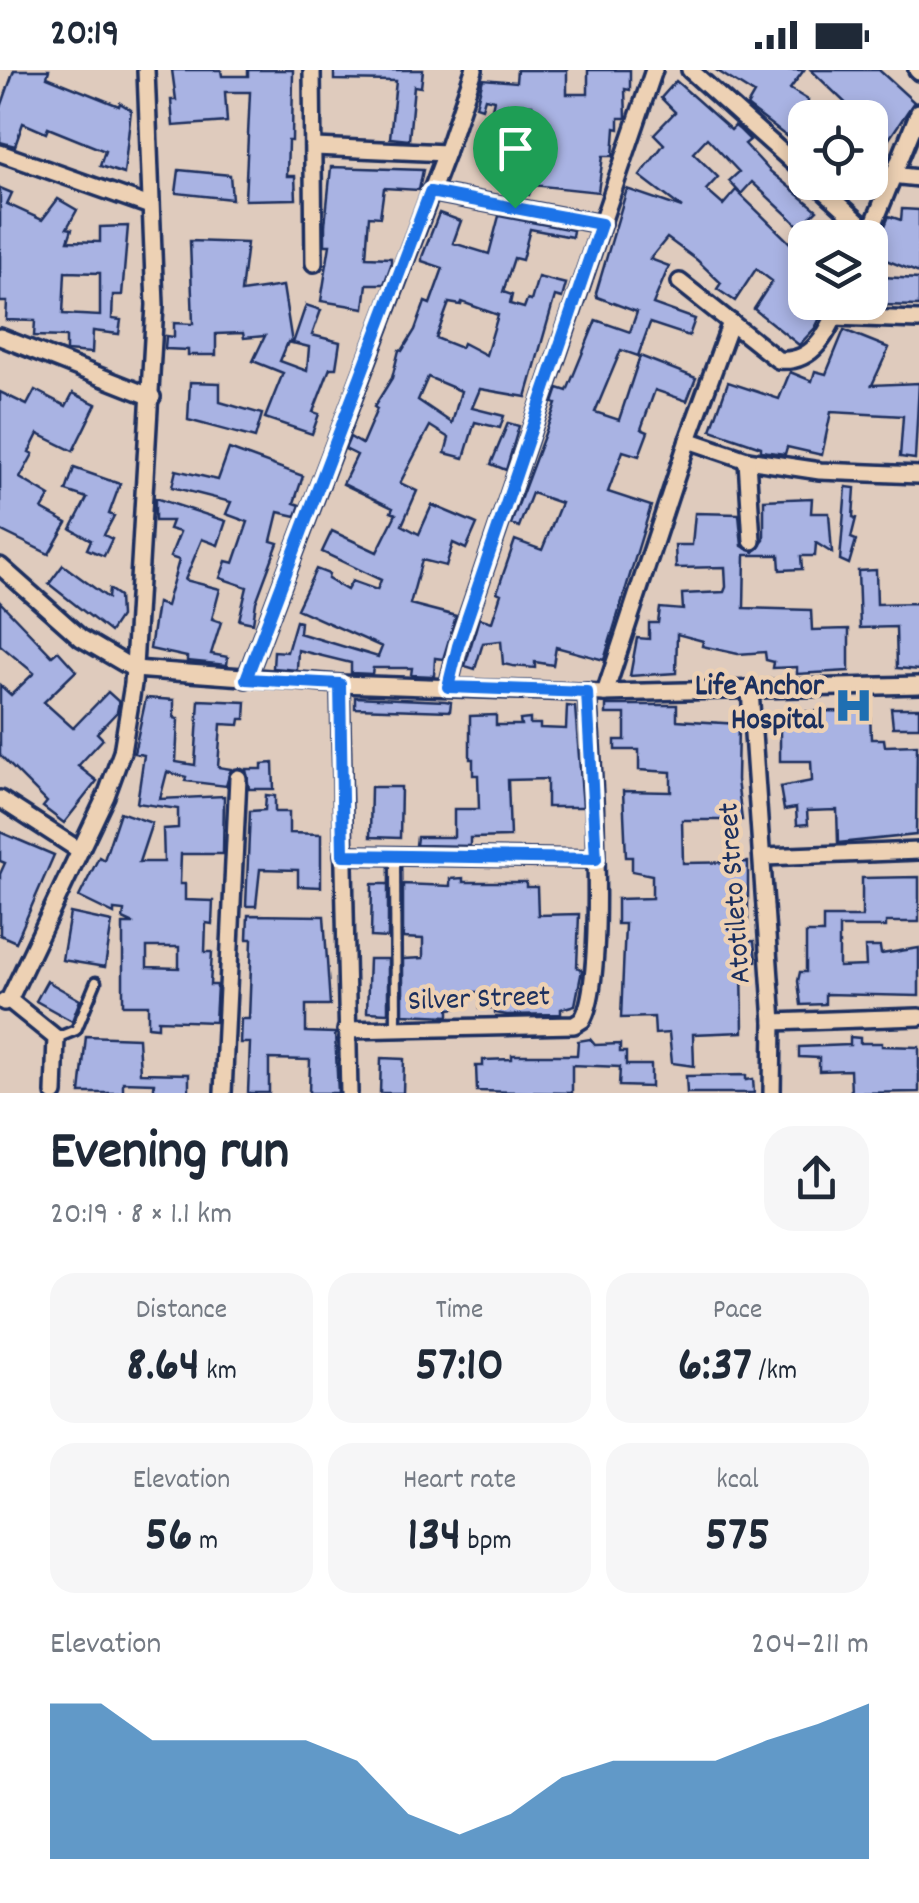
<!DOCTYPE html>
<html lang="en">
<head>
<meta charset="utf-8">
<style>
	:root { --surface:#fff; --page:#f6f6f7; --text:#1f2937; --muted:#747a83; --accent:#1f6fb2 }
	body { margin:0; font-family:Dekko,sans-serif; background:var(--page); color:var(--text); height:100vh; display:flex; flex-direction:column; font-size:38px; white-space:nowrap }
	* { box-sizing:border-box; margin:0 }
	p { font-size:32px; color:var(--muted) }
	.icon { flex:none; width:55px; height:55px; fill:none; stroke:currentColor; stroke-width:2; stroke-linecap:round; stroke-linejoin:round }
	.map { position:relative; height:1023px; overflow:hidden }
	.side { display:flex; flex-direction:column; background:var(--surface); flex:1 }
	.side>* { flex:none }
	.tools { position:absolute; left:788px; top:30px; display:grid; gap:20px }
	.tools a { display:grid; place-items:center; width:100px; height:100px; border-radius:20px; background:var(--surface); box-shadow:0 5px 15px #0003; font-size:50px }
	.pin { position:absolute; display:grid; place-items:center; width:85px; height:85px; color:#fff; margin:-102px -42px; border-radius:50% 50% 50% 0; rotate:-45deg; box-shadow:0 0 10px #0007 }
	.pin .icon { rotate:45deg }
	.round { display:grid; place-items:center; flex:none; width:105px; height:105px; border-radius:30px; background:var(--page) }
	.summary { display:flex; align-items:center; justify-content:space-between; height:170px; padding:0 50px }
	h1 { font-size:55px; font-weight:800; line-height:75px }
	.figures { display:grid; grid-template-columns:repeat(3,1fr); gap:15px; height:170px; padding:10px 50px }
	.figures div { display:grid; align-content:center; border-radius:25px; background:var(--page); text-align:center }
	.figures b { font-size:50px; font-weight:800 }
	.figures small { font-size:28px; font-weight:400 }
	.figures p { font-size:28px }
	.chart { height:280px; padding:20px 50px }
	.chart p { display:flex; justify-content:space-between }
	.chart svg { width:100%; height:180px; margin-top:10px; fill:var(--accent); opacity:.7 }
	.status { display:flex; justify-content:space-between; align-items:center; height:70px; padding:0 50px; background:var(--surface); direction:ltr }
	.status svg { height:28px; fill:currentColor }
	.map>svg:first-child { display:block }
	.building { fill:#a9b3e3; stroke:#1b2f5e; stroke-width:2.5; fill-rule:evenodd }
	.lines { fill:none; stroke-linecap:round; stroke-linejoin:round }
	.lane-casing { stroke:#1b2f5e; stroke-width:15 }
	.street-casing { stroke:#1b2f5e; stroke-width:22 }
	.lane { stroke:#edd1b4; stroke-width:8 }
	.street { stroke:#edd1b4; stroke-width:15 }
	.route-casing { stroke:#fff; stroke-width:20 }
	.route { stroke:#1a73e8; stroke-width:12 }
	.labels { text-anchor:middle; dominant-baseline:central; stroke-width:9; stroke-linejoin:round; paint-order:stroke }
	.poi-label { font-size:30px; font-weight:bold; fill:#1b2f5e; stroke:#edd1b4; text-anchor:end }
	.street-label { font-size:30px; fill:#1b2f5e; stroke:#edd1b4 }
</style>
</head>
<body>
<div class="status"><b>20:19</b><svg viewBox="0 0 49 12"><path d="M0 12V9h3v3zM5 12V6h3v6zM10 12V3h3v9zM15 12V0h3v12zM26 1h20v11H26zM47 4h2v5h-2z"/></svg></div>
<div class="map">
<svg width="919" height="1023" viewBox="0 0 919 1023">
	<rect width="100%" height="100%" fill="#dfcbbd"/>
	<filter id="ink" filterUnits="userSpaceOnUse"><feTurbulence type="fractalNoise" baseFrequency=".01" numOctaves="2"/><feDisplacementMap in="SourceGraphic" scale="20" xChannelSelector="R" yChannelSelector="G"/><feConvolveMatrix kernelMatrix="1 2 1 2 8 2 1 2 1" color-interpolation-filters="sRGB"/></filter>
	<g filter="url(#ink)">
		<!-- building -->
		<g class="building">
			<polygon points="14,0 49,0 47,7 119,36 120,33 131,40 124,104 100,96 105,81 48,58 46,63 23,53 15,76 0,72 0,40"/>
			<polygon points="172,0 221,0 222,6 248,6 248,0 293,0 292,71 288,71 287,106 295,106 296,129 245,130 250,22 225,22 227,52 173,56 171,30 176,30"/>
			<polygon points="334,0 423,0 421,17 414,16 409,70 390,68 396,11 334,10"/>
			<polygon points="517,0 567,0 567,24 588,24 588,0 630,0 630,20 625,19 626,48 619,48 619,59 615,58 613,86 603,86 598,122 533,115 529,125 513,120 521,109 533,64 530,63 532,35 503,35 498,59 488,57 494,30 485,28 482,38 476,36 483,9 516,12"/>
			<polygon points="716,0 804,0 790,19 808,30 805,88 797,81 800,77 747,36 754,24"/>
			<polygon points="811,0 879,0 914,32 889,69 870,54 870,48 861,48"/>
			<polygon points="676,11 731,60 735,56 740,60 750,70 745,74 770,101 817,140 800,157 752,112 741,124 729,111 739,102 707,68 693,83 718,107 706,120 723,135 736,120 794,177 805,166 805,232 828,232 815,258 799,275 754,239 772,211 756,199 735,231 717,219 721,213 697,190 667,168 650,189 669,196 653,234 695,249 689,266 650,253 638,286 621,280 595,342 619,350 640,286 696,308 687,331 655,320 641,359 648,362 639,386 623,381 608,422 651,436 604,590 556,577 553,595 535,592 535,598 513,596 503,594 501,571 483,573 475,599 465,596 479,548 492,552 501,524 497,522 515,470 542,480 561,433 532,423 519,457 511,454 556,334 553,333 558,318 567,321 596,250 630,262 637,242 597,227 596,223 627,119 682,138 640,106 664,74 654,64 675,42 661,28"/>
			<polygon points="331,97 423,100 419,120 384,118 380,147 369,146 366,187 391,188 391,195 384,214 367,214 364,238 321,231 330,175 325,175 325,155"/>
			<polygon points="179,100 230,105 232,129 176,123"/>
			<path d="M0,118L12,123L7,134L42,150L58,129L77,140L67,158L72,159L68,171L100,172V157L128,156L122,225H113L112,249L121,250L119,264L93,261L92,283L66,281V267L34,266L35,251L6,250L7,232H0ZM65,202L100,203V246L63,244Z"/>
			<polygon points="902,139 919,140 919,203 873,185 889,146 901,150"/>
			<path d="M439,143L461,151L453,173L489,184L499,146L573,160L572,167L530,159L522,190L514,188L503,222L512,225L510,234L524,238L527,230L531,231L538,207L566,214L562,228L555,226L526,327L480,319L472,338L504,346L500,358L475,352L464,388L445,383L449,368L430,356L400,413L417,421L402,455L419,464L432,435L477,454L466,479L453,473L446,496L422,490L410,534L456,546L443,589L435,588L434,606L411,605L412,598H373L372,604L351,603V593L298,580L297,600L273,598L274,581L287,582L296,551L300,552L299,563L378,587L382,577L297,539L316,499L329,504L328,509L347,520L352,511L377,520L381,510L322,482L332,461L377,482L396,444L391,442L393,438L343,414L357,385L345,379L350,367L362,374L377,339L374,337L392,308L399,280L402,281L415,260L425,232L430,234L443,198L422,191V187ZM462,232L498,245L486,285L463,273L461,278L436,268L449,233L461,235ZM428,307L461,321L452,353L418,330Z"/>
			<polygon points="190,171 247,173 241,222 283,216 292,273 288,272 280,291 307,301 309,277 293,273 306,235 321,240 312,265 340,272 336,298 330,298 313,342 319,344 312,364 265,348 283,303 253,291 265,266 244,268 243,263 216,264 216,285 188,285 188,280 165,279 166,266 174,267 174,253 193,254"/>
			<polygon points="882,207 919,209 919,236 881,235"/>
			<polygon points="844,260 889,278 872,315 919,313 915,389 900,387 903,346 831,342 822,385 787,377 785,384 761,381 761,377 711,360 728,312 779,329 790,302 812,311 815,301 826,304"/>
			<polygon points="190,312 220,313 220,332 262,344 255,368 188,350"/>
			<polygon points="35,320 66,336 73,323 96,334 73,381 38,364 29,382 33,384 20,408 50,426 42,439 67,453 49,484 0,460 0,322 27,335"/>
			<polygon points="508,353 519,356 506,400 491,394"/>
			<polygon points="229,379 303,406 294,433 300,435 296,446 278,442 271,471 278,473 256,532 253,553 239,550 247,517 220,508 226,491 234,493 248,452 226,444 231,432 172,417 176,400 218,410"/>
			<polygon points="74,398 120,414 109,444 114,446 104,465 112,469 104,486 87,479 91,470 71,459 87,428 66,421"/>
			<polygon points="846,417 855,418 853,447 856,448 851,468 856,470 849,494 840,490"/>
			<polygon points="155,428 226,451 218,475 202,469 185,510 220,519 212,549 221,552 211,584 228,587 227,595 187,591 187,587 150,579 157,533 166,536 179,490 170,487 180,462 169,459 172,451 155,451"/>
			<polygon points="812,428 811,443 829,443 832,483 816,473 815,486 801,486 802,499 780,500 779,485 745,485 744,538 811,540 812,560 849,559 849,601 797,604 797,597 773,598 774,592 766,590 765,582 738,584 702,576 703,571 677,564 676,603 630,606 637,568 649,569 649,553 658,553 660,538 683,540 682,524 724,522 726,517 725,497 676,498 675,475 692,475 695,443 739,444 742,476 754,482 764,470 764,430"/>
			<polygon points="63,495 108,528 109,519 119,526 120,547 110,562 49,514"/>
			<polygon points="876,500 877,534 919,533 919,600 897,598 896,557 860,558 858,501"/>
			<polygon points="0,532 52,586 58,581 76,601 44,632 73,658 108,622 119,632 117,642 97,663 103,669 78,696 97,711 64,753 43,737 47,732 0,685 0,615 11,625 34,603 0,575"/>
			<polygon points="355,627 445,631 451,632 450,641 355,638"/>
			<path d="M146,628L174,630V648L178,649L176,692L195,695L199,630L246,632L245,649H240L239,655L221,654L218,697L231,699L226,716L185,711L186,707L167,702L160,729L224,726L223,784H181L180,814H185V830L213,831L212,854L206,853L205,882H212L210,915H217L215,952L158,950V957L148,956V935H123V854H134L123,849L124,841L114,840V844L79,827L99,787L104,790L120,742L152,753L139,792H164L163,759L178,758V739L137,733L144,685L134,683ZM147,877H179V898L147,897Z"/>
			<polygon points="606,635 677,635 677,650 738,654 737,710 742,750 682,750 683,793 748,792 748,852 738,852 738,872 754,871 756,891 742,892 743,962 693,964 694,996 672,993 669,963 655,964 654,947 621,948 625,854 617,854 617,829 652,828 652,805 632,801 632,787 626,787 623,721 671,722 671,702 639,700 639,680 615,680 615,670 625,670 625,644 606,644"/>
			<polygon points="567,636 575,637 583,737 547,737 547,709 508,710 510,767 470,768 470,776 416,775 417,767 454,767 454,739 479,739 478,705 473,705 473,689 470,689 470,646 496,645 496,655 521,655 520,650 530,649 530,654 540,654 540,658 566,659"/>
			<polygon points="891,638 919,638 919,657 893,657"/>
			<polygon points="820,641 870,642 871,669 884,669 885,676 917,675 916,765 838,773 837,740 807,741 808,754 797,755 796,738 784,740 780,717 812,711 811,691 780,691 780,642"/>
			<polygon points="273,693 274,719 249,719 246,699 262,699 262,694"/>
			<polygon points="371,717 401,717 400,768 370,767"/>
			<polygon points="266,725 275,726 275,742 289,742 289,763 321,764 321,817 298,816 298,800 260,799 256,836 246,836 250,741 265,740"/>
			<polygon points="0,762 54,785 16,872 0,865 0,804 5,793 0,791"/>
			<polygon points="919,807 919,852 886,852 886,857 839,857 839,897 866,896 865,877 880,877 881,884 919,878 919,926 825,924 825,934 801,935 798,911 800,902 806,902 806,863 823,863 823,847 862,847 862,808"/>
			<polygon points="463,808 463,812 526,812 526,817 537,817 538,845 579,844 577,897 582,900 575,935 561,939 561,944 507,945 495,943 495,938 480,938 480,922 457,922 457,938 449,939 449,946 403,944 403,889 423,888 423,869 403,868 403,814 450,816 450,809"/>
			<polygon points="372,814 388,814 388,868 371,867"/>
			<polygon points="70,843 112,852 105,897 62,890"/>
			<polygon points="248,845 324,846 330,935 306,935 306,962 335,963 338,1023 309,1023 310,990 269,989 269,1023 248,1023 250,973 240,973 241,949 249,949 252,869 247,869"/>
			<polygon points="369,889 388,889 388,943 367,942"/>
			<polygon points="47,911 80,930 72,951 36,931"/>
			<polygon points="86,966 138,968 140,1003 189,1004 189,1023 154,1023 154,1013 123,1012 123,1023 80,1023"/>
			<polygon points="850,967 860,968 860,973 882,973 882,976 919,977 919,1022 851,1023 850,1000 819,1001 819,988 799,987 799,977 850,975"/>
			<polygon points="590,969 595,975 620,974 620,982 626,982 626,995 651,995 651,1017 619,1016 620,997 572,995 572,1023 477,1021 476,996 483,996 483,990 512,989 512,985 577,985 578,971"/>
			<polygon points="381,988 404,989 403,1023 380,1023"/>
			<polygon points="746,1005 746,1010 753,1009 754,1023 687,1023 686,1006"/>
		</g>
		<g class="lines">
			<defs>
				<g id="lane">
					<polyline points="395,788 396,958"/>
					<polyline points="56,968 76,960 96,912"/>
				</g>
				<g id="street">
					<polyline points="312,0 314,193"/>
					<polyline points="690,0 805,103"/>
					<polyline points="917,0 919,2"/>
					<polyline points="315,77 446,83"/>
					<polyline points="0,83 150,136"/>
					<polyline points="891,105 919,108"/>
					<polyline points="815,112 870,162"/>
					<polyline points="430,122 601,154"/>
					<polyline points="868,168 919,42"/>
					<path d="M680,212L778,290C814,294 828,262 841,232"/>
					<polyline points="835,247 919,250"/>
					<polyline points="0,267 152,327"/>
					<polyline points="688,370 747,390 820,401 919,405"/>
					<polyline points="747,390 752,471"/>
					<polyline points="0,496 81,568 134,599 340,614 605,623 919,615"/>
					<polyline points="246,609 446,83 474,0"/>
					<polyline points="340,614 349,1023"/>
					<polyline points="448,617 458,576 654,0"/>
					<polyline points="750,620 773,952 772,1023"/>
					<polyline points="605,623 688,370 731,252"/>
					<polyline points="0,729 79,780"/>
					<polyline points="343,785 595,789"/>
					<polyline points="764,787 919,781"/>
					<polyline points="9,930 106,726 122,682 133,614 155,235 146,0"/>
					<polyline points="4,932 9,930 56,968 54,1023"/>
					<polyline points="773,952 919,947"/>
					<path d="M346,960L574,955L582,950C608,911 592,679 587,622"/>
					<polyline points="223,1023 238,708"/>
				</g>
			</defs>
			<!-- lane casing -->
			<use href="#lane" class="lane-casing"/>
			<!-- street casing -->
			<use href="#street" class="street-casing"/>
			<!-- lane -->
			<use href="#lane" class="lane"/>
			<!-- street -->
			<use href="#street" class="street"/>
		</g>
	</g>
	<g class="lines" filter="url(#ink)">
		<defs>
			<polygon id="route" points="430,122 601,154 458,576 448,617 587,622 596,789 343,785 340,614 246,609"/>
		</defs>
		<!-- route casing -->
		<use href="#route" class="route-casing"/>
		<!-- route -->
		<use href="#route" class="route"/>
	</g>
	<!-- icons -->
	<defs>
		<symbol id="hospital-bare" viewBox="-9 -9 18 18"><path d="M-5-5h3v3.5h4V-5h3V5h-3V1.5h-4V5h-3Z" fill="#1f6fb2" stroke="#edd1b4" stroke-width="2.5" paint-order="stroke"/></symbol>
	</defs>
	<g fill-rule="evenodd">
		<use href="#hospital-bare" x="826" y="608" width="55" height="55"/>
	</g>
	<g class="labels">
		<!-- poi labels -->
		<g class="poi-label">
			<text x="824" y="618">Life Anchor<tspan x="824" dy="34">Hospital</tspan></text>
		</g>
		<!-- street labels -->
		<g class="street-label">
			<text transform="translate(737 823) rotate(-94)">Atotileto Street</text>
			<text transform="translate(479 931) rotate(-2)">Silver Street</text>
		</g>
	</g>
</svg>
<div class="tools">
<a><svg class="icon" aria-label="locate" viewBox="0 0 24 24"><circle cx="12" cy="12" r="6"/><path d="M12 2v4M12 18v4M2 12h4M18 12h4"/></svg></a>
<a><svg class="icon" aria-label="layers" viewBox="0 0 24 24"><path d="M12 4l9 5-9 5-9-5zM3 14l9 5 9-5"/></svg></a>
</div>
<div class="pin" style="left:515px;top:138px;background:#1e9e55"><svg class="icon" aria-label="arrive" viewBox="0 0 24 24"><path d="M6 21V4h12l-3 4 3 4H6"/></svg></div>
</div>
<section class="side">
<div class="summary"><div><h1>Evening run</h1><p>20:19 · 8 × 1.1 km</p></div><a class="round"><svg class="icon" aria-label="share" viewBox="0 0 24 24"><path d="M12 15V3M7 8l5-5 5 5M5 13v7h14v-7"/></svg></a></div>
<div class="figures">
<div><p>Distance</p><b>8.64<small> km</small></b></div>
<div><p>Time</p><b>57:10</b></div>
<div><p>Pace</p><b>6:37<small> /km</small></b></div>
</div>
<div class="figures">
<div><p>Elevation</p><b>56<small> m</small></b></div>
<div><p>Heart rate</p><b>134<small> bpm</small></b></div>
<div><p>kcal</p><b>575</b></div>
</div>
<div class="chart"><p><span>Elevation</span>204–211 m</p>
<svg viewBox="0 0 160 44" preserveAspectRatio="none"><path d="M0 44V6L10 6L20 15L30 15L40 15L50 15L60 20L70 33L80 38L90 33L100 24L110 20L120 20L130 20L140 15L150 11L160 6V44z"/></svg>
</div>
</section>
</body>
</html>
